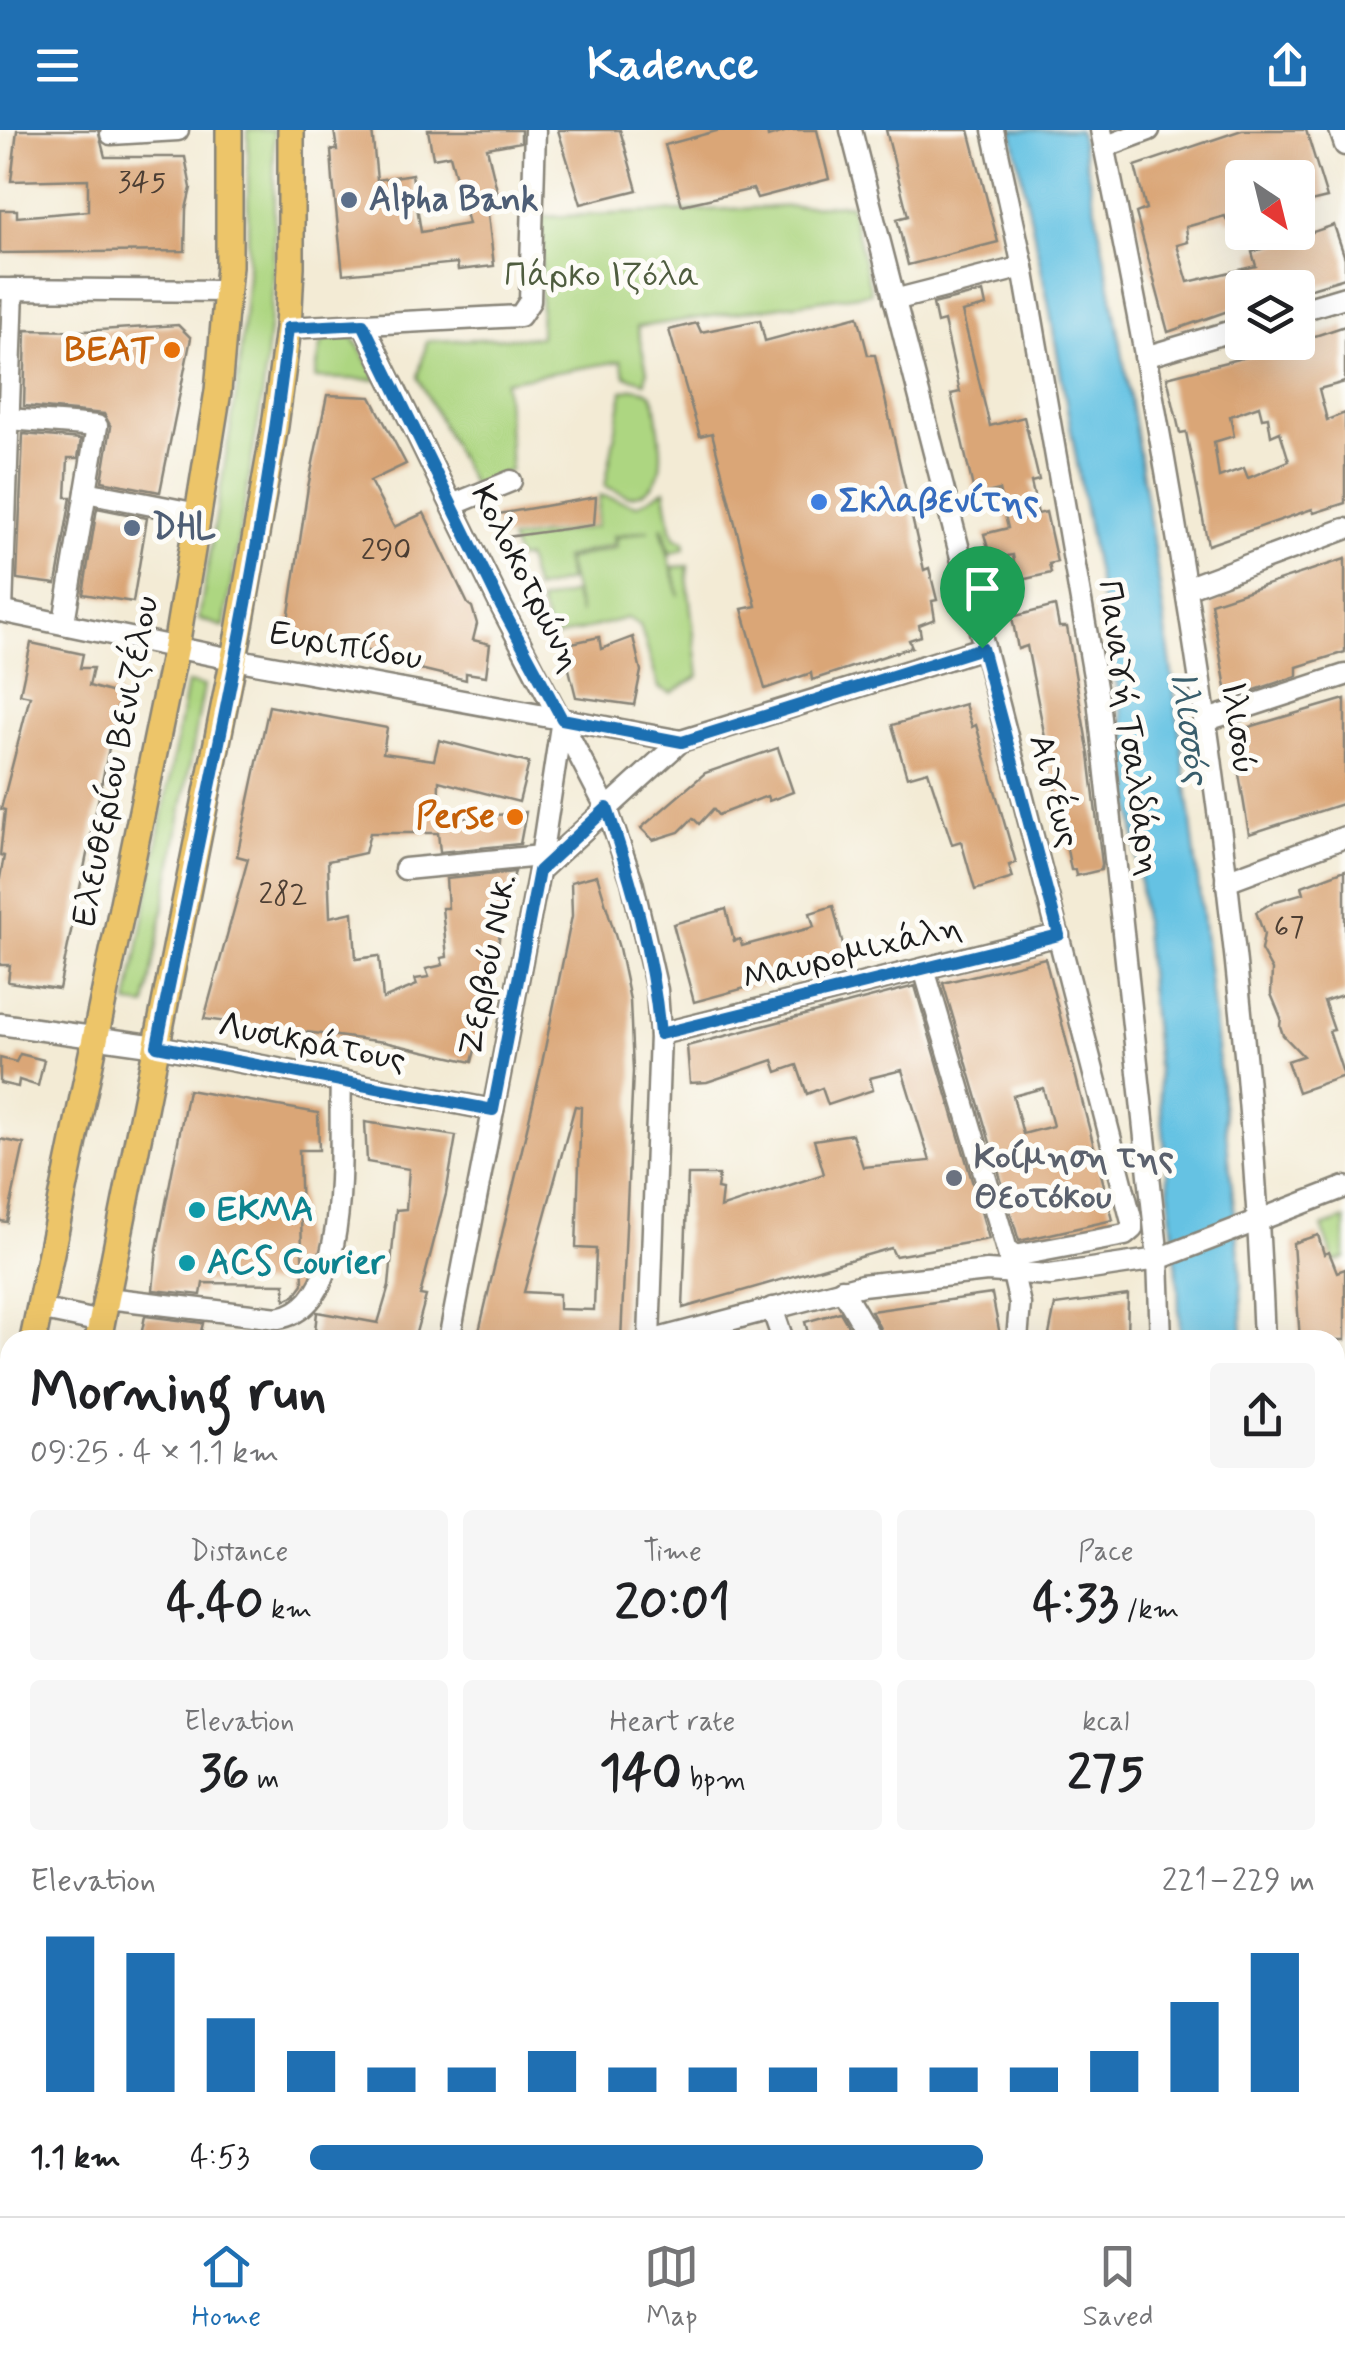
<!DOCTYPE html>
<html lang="en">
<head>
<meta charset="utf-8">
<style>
	:root { --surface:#fff; --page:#f6f6f6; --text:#202124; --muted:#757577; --line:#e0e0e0; --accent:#1f6fb2 }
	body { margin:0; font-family:Mynerve,sans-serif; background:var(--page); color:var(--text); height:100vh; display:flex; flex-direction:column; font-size:38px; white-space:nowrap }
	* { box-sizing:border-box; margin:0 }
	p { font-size:32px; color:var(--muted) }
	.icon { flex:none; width:55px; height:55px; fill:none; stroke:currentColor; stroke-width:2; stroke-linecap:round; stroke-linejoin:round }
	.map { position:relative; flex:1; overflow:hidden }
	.side { position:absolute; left:0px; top:1200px; width:1345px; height:888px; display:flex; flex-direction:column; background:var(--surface); border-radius:30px 30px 0 0; box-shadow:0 10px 40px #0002 }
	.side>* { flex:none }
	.needle { width:65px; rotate:145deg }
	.tools { position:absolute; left:1225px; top:30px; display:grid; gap:20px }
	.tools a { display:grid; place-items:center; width:90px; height:90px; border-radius:10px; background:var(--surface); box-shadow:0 10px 40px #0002; font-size:50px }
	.pin { position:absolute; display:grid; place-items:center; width:85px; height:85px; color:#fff; margin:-102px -42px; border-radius:50% 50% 50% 0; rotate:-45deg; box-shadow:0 0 10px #0007 }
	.pin .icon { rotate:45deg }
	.round { display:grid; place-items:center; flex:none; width:105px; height:105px; border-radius:10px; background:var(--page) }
	.overview { display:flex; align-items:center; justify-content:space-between; height:170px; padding:0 30px }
	h1 { font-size:55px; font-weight:700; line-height:75px }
	.figures { display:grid; grid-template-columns:repeat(3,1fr); gap:15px; height:170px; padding:10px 30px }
	.figures div { display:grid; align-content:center; border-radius:10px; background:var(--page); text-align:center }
	.figures b { font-size:50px; font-weight:700 }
	.figures small { font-size:28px; font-weight:400 }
	.figures p { font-size:28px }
	.chart { height:280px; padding:20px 30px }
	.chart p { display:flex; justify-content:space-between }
	.chart svg { width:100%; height:180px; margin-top:10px; stroke:var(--accent); stroke-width:6 }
	ul { padding:0 30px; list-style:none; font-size:32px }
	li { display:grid; grid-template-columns:160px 120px 1fr; align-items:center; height:75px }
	li i { height:25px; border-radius:12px; background:var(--accent) }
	header { display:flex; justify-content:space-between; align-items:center; height:130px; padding:0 30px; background:var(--accent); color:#fff; font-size:45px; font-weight:700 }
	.dock { display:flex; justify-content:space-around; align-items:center; height:140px; border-top:2px solid var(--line); background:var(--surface); font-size:28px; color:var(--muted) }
	.dock a { display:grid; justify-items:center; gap:5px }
	.dock .on { color:var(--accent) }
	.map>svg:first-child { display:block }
	.green { fill:#add681; stroke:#64794e; stroke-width:2.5 }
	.water { fill:#65c2e3; stroke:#406f80; stroke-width:2.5 }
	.building { fill:#daa677; fill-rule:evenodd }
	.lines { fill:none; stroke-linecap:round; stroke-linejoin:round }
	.minor-casing { stroke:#888478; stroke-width:25 }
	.major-casing { stroke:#888478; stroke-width:30 }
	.minor { stroke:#fff; stroke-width:20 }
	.major { stroke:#edc569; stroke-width:25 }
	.route-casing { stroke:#fff; stroke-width:20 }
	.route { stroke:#1f6fb2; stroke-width:12 }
	.service-dot { fill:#5c6f8a; stroke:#fdfcf7; stroke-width:4 }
	.food-dot { fill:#e8710a; stroke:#fdfcf7; stroke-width:4 }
	.shop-dot { fill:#3f7fe0; stroke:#fdfcf7; stroke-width:4 }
	.worship-dot { fill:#6b7280; stroke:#fdfcf7; stroke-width:4 }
	.culture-dot { fill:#0f9aa8; stroke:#fdfcf7; stroke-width:4 }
	.labels { text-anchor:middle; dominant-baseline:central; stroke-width:10; stroke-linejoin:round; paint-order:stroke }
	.number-label { font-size:30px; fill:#4c3e33 }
	.service-label { font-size:35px; font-weight:bold; fill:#4e5e75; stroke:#fdfcf7; text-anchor:start }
	.park-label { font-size:35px; fill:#4f5d3f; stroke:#fdfcf7 }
	.food-label { font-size:35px; font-weight:bold; fill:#c56008; stroke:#fdfcf7; text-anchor:end }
	.shop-label { font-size:35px; font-weight:bold; fill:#366cbe; stroke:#fdfcf7; text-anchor:start }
	.street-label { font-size:35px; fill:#1c1c1c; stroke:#fdfcf7 }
	.worship-label { font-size:35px; font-weight:bold; fill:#5b616d; stroke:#fdfcf7; text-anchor:start }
	.culture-label { font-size:35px; font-weight:bold; fill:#0d838f; stroke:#fdfcf7; text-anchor:start }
	.water-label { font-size:38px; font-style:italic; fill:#395e6c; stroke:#fdfcf7 }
</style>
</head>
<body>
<header><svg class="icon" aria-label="menu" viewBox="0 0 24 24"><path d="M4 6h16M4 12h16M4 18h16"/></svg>Kadence<svg class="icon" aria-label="share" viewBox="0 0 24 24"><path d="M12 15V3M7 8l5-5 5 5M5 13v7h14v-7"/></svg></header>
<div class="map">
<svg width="1345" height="2086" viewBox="0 0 1345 2086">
	<rect width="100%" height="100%" fill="#fdfcf7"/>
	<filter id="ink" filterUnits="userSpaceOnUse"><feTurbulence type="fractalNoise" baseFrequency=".01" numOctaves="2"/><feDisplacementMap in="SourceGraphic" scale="20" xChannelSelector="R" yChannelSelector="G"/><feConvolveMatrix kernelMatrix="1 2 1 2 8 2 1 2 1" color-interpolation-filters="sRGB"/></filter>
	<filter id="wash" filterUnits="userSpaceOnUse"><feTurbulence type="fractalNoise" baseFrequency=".0048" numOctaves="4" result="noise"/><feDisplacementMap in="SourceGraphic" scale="40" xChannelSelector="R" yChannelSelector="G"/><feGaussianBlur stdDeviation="2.25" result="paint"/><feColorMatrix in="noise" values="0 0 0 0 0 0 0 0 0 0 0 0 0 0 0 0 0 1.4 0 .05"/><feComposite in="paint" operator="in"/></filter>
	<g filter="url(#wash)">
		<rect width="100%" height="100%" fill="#f3ebd5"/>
		<!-- green -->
		<g class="green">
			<polygon points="248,0 274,0 274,146 263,262 224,497 199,489 237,260 248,145"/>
			<polygon points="850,74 871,163 637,197 647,241 645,252 625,246 621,231 505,251 511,339 475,360 418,247 427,211 540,207 542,87"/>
			<polygon points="332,202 346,202 353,207 379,250 315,248 321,215"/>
			<path d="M634,258C640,259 645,259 650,263C657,270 657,285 658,294C663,322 667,365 628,366L605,356L623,261Z"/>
			<polygon points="665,360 671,398 676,408 684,411 685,418 670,424 663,397 661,398 679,466 673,437 688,436 687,446 699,546 671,563 659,558 640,495 627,488 552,508 539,472 573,463 580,484 566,430 617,417 615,408 649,400 613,406 615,414 564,428 569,451 535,460 526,428 518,429 510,410 596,397 600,365 637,375"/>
			<polygon points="187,553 204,556 146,876 128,874"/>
			<polygon points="1345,1089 1345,1128 1335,1132 1322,1097"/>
		</g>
		<!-- water -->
		<path class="water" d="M1012,0H1079C1159,375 1201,754 1240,1135L1243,1210H1180L1178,1154L1125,602L1048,171Z"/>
		<g id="blocks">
			<!-- building -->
			<g class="building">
				<polygon points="17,0 98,0 105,27 185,27 191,58 186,79 185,121 0,123 0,80 17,80 17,87 88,81 88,49 11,51"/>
				<polygon points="334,0 372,0 377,50 412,44 421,102 468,94 450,25 433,28 428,0 521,0 521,12 487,18 500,73 487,76 494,136 458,140 457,133 343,144 333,51 331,20 337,20"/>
				<polygon points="558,0 620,0 637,60 581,74"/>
				<polygon points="720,0 767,0 768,7 791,0 817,0 829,49 757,68 753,59 682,75 665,15"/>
				<polygon points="886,0 969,0 998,112 908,135 897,89 908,86"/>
				<polygon points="1242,0 1306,0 1327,68 1298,75 1298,48 1242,48 1242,87 1227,91 1225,86 1186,97 1188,112 1177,115 1188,152 1256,136 1252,122 1334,95 1345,128 1345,148 1298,162 1298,158 1242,158 1242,176 1168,202 1136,83 1146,79 1135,36"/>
				<polygon points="983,162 986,176 962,182 990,296 1024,287 1039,350 1031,352 1038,384 1046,382 1057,432 1049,434 1051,443 1017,451 1013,425 991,429 984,404 1008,398 999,360 975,366 951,264 960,262 944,191 937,193 933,174"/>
				<polygon points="858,186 868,225 875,225 924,440 929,438 937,470 932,471 935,489 919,495 921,506 909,510 912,517 812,550 811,543 765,559 742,479 756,476 712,303 700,306 669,200 697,193 701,202 760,190 765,211"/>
				<polygon points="178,195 191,208 160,362 102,351 111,297 104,284 24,276 26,200 84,201"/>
				<path d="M1345,196V252L1319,259L1327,290L1345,283V373L1314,383L1312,379L1208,415L1186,302L1180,303L1167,247L1270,221ZM1259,276L1262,288L1268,287L1271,306L1280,302L1289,331L1248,348L1244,338L1219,347L1214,312L1234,306L1230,286Z"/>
				<polygon points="327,265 371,267 406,334 370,351 394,397 424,383 468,474 472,477 477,494 473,510 490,514 486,546 466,543 466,550 420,539 422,532 286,504 308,357"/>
				<polygon points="23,304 81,309 78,328 68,328 66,367 71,367 56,454 17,449"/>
				<polygon points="596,367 594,395 499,408 493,385"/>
				<polygon points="97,378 147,388 133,472 83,464"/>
				<polygon points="1345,429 1345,522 1297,537 1297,546 1228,569 1211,473"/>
				<polygon points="1055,476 1059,497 1067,497 1089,625 1102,734 1101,740 1076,746 1075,740 1071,740 1027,516 1018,519 1012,487"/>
				<polygon points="599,507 601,519 633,507 641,541 634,575 576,567 563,515"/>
				<polygon points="31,513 83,524 80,538 93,538 89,556 120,565 59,859 8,852 10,835 0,835 0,748 4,726 0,725 5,680 1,679 30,566 20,564"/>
				<polygon points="1345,569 1345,673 1249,704 1232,602"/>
				<polygon points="965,574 972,597 976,595 1016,733 1009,735 1013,748 975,760 961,711 952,714 928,641 907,647 892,595"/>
				<polygon points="269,576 387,598 383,623 434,630 439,610 529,633 519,672 439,651 438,691 526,682 520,714 440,722 438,703 370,703 365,723 328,731 330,787 353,782 356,829 379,826 383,869 417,855 415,849 429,847 426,839 443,835 441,828 447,827 442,778 448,778 446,749 515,742 503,775 497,826 486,825 491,875 484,884 472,932 384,912 204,889 248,729 237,726"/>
				<polygon points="778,618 793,662 769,671 767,666 718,685 713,679 699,694 693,688 679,702 653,710 641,698 705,643"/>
				<polygon points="1345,740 1345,864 1324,871 1334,900 1329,901 1344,946 1298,962 1287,931 1303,926 1283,905 1280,896 1281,888 1271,864 1272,840 1261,820 1264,804 1256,782 1273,772 1304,763 1302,756"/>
				<path d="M597,745L619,818L630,870L633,941L621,1210H477L540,943L572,786L571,752ZM575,976L581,977L576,1118L596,1119L594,1180L559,1179V1164L524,1162Z"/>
				<polygon points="833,776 847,830 694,872 673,794 726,779 734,811 740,809 742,816 814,797 810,783"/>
				<path d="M1045,828L1113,1090L1019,1111L943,853ZM1043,958L1053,996L1023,1004L1013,966Z"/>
				<polygon points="915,856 989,1109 895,1126 891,1118 683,1178 688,1045 719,1045 717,1059 722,1060 720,1078 824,1044 814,1010 852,1004 863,1037 930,1031 902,940 870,948 873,960 828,975 822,958 807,964 797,935 777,942 773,930 707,952 690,953 687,916"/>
				<polygon points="20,924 44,930 38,956 19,950 18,957 0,953 0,928 16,932"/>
				<polygon points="188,960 318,983 319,1020 299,1020 303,1154 294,1166 285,1170 285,1154 203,1153 201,1165 153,1160 157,1119"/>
				<polygon points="365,992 456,1006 446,1064 420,1165 426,1166 414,1210 314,1210 317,1182 378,1193 389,1156 396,1080 406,1079 409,1039 367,1032"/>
				<polygon points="0,1009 24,1014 7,1092 0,1091"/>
				<polygon points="1318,1105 1324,1124 1329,1122 1337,1142 1345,1139 1345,1210 1300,1210 1293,1113"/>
				<polygon points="992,1164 1001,1210 886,1210 871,1181"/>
				<polygon points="1128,1165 1127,1210 1048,1210 1055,1175"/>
				<polygon points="840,1182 856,1210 810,1210 805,1192"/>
				<polygon points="145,1186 203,1193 199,1210 140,1210"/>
			</g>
		</g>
	</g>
	<g filter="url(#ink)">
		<use href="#blocks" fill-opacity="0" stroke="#888478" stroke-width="2.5"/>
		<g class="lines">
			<defs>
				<g id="minor">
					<polyline points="851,0 1132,1092 1132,1099 1125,1105 1009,1127"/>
					<polyline points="993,0 1023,137 1098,569 1158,1129 1161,1210"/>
					<path d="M1101,0C1183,398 1248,803 1264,1210"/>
					<polyline points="1340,0 1345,15"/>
					<polyline points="111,4 178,0"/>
					<polyline points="1104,17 1149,0"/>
					<polyline points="0,159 227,161"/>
					<polyline points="894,170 1023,137"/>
					<polyline points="1298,181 1345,167"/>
					<polyline points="363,194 502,478 607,679 632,751 657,860 660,904 649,1210"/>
					<polyline points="288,198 520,186 530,171 535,0"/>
					<polyline points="1145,227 1242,198"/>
					<polyline points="9,289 97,296 64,492"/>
					<polyline points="86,362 198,384"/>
					<polyline points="452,375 511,351"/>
					<polyline points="1186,458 1345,399"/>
					<polyline points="0,481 217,526 681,611"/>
					<polyline points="2,481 13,159"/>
					<polyline points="1204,591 1345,545"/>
					<polyline points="405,739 541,726"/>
					<polyline points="539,741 681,611 983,518"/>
					<polyline points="1226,751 1345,707"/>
					<polyline points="924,839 1009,1127 1020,1174 1017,1210"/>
					<polyline points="0,894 157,916 493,980"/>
					<polyline points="660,904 1059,805"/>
					<polyline points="842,1159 872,1210"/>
					<path d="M107,1168L278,1188C355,1176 338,1011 341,951"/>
					<polyline points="772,1178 783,1210"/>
					<polyline points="39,1179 102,1192"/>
					<polyline points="449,1210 539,741 562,589"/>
					<polyline points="654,1210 862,1155 987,1141 1050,1145 1158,1129 1345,1057"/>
					<polyline points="0,1281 10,1283"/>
					<polyline points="1335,1495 1345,1490"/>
					<polyline points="1335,1788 1345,1784"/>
					<polyline points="1335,2046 1345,2043"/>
					<polyline points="0,2051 10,2053"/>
					<polyline points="131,2078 174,2086"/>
					<polyline points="275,2086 276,2078"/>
					<polyline points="549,2086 550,2078"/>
					<polyline points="795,2086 797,2078"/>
					<polyline points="1170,2086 1170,2078"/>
					<polyline points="1276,2086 1277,2078"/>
				</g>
				<g id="major">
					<polyline points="33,1210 176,516 198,384 218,261 229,136 229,0"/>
					<polyline points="98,1210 238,507 275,296 288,198 291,137 291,0"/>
					<polyline points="0,1368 10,1319"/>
					<polyline points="0,1691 10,1641"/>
				</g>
			</defs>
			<!-- minor casing -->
			<use href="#minor" class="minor-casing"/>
			<!-- major casing -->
			<use href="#major" class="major-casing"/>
			<!-- minor -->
			<use href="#minor" class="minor"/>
			<!-- major -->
			<use href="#major" class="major"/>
		</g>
	</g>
	<g class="lines" filter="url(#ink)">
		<defs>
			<path id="route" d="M363,194L502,478L562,589L682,612L982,518L1059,805L660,904C653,826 632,752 607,678L539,741L493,980L157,916C204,678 261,439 288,198Z"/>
		</defs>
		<!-- route casing -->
		<use href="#route" class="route-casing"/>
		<!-- route -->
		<use href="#route" class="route"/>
	</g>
	<!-- markers -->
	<g class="service-dot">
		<circle cx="349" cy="70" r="10"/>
		<circle cx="132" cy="398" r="10"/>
	</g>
	<g class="food-dot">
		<circle cx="172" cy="220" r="10"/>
		<circle cx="515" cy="687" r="10"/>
	</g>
	<circle class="shop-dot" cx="819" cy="372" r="10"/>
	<circle class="worship-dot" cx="954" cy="1048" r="10"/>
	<g class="culture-dot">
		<circle cx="197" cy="1080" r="10"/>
		<circle cx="187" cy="1133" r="10"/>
	</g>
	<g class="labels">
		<!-- number labels -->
		<g class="number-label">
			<text x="142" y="52">345</text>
			<text x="386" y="420">290</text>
			<text x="283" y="764">282</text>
			<text x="1289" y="797">67</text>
		</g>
		<!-- service labels -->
		<g class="service-label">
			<text x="369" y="70">Alpha Bank</text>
			<text x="152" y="398">DHL</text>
		</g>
		<!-- park labels -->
		<g class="park-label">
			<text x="602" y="146">Πάρκο Ιζόλα</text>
		</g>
		<!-- food labels -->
		<g class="food-label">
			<text x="152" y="220">ΒΕΑΤ</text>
			<text x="495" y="687">Perse</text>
		</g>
		<!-- shop labels -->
		<g class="shop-label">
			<text x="839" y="372">Σκλαβενίτης</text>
		</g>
		<!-- street labels -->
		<g class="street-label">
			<text transform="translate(526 448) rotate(63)">Κολοκοτρώνη</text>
			<text transform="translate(346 516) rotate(10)">Ευριπίδου</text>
			<text transform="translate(1129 598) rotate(82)">Παναγή Τσαλδάρη</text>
			<text transform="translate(1238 598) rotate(82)">Ιλισού</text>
			<text transform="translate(116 631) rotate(-79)">Ελευθερίου Βενιζέλου</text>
			<text transform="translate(1054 661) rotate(75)">Αιγέως</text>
			<text transform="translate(852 823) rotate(-14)">Μαυρομιχάλη</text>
			<text transform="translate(488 835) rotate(-79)">Ζερβού Νικ.</text>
			<text transform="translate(312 913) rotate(11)">Λυσικράτους</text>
		</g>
		<!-- worship labels -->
		<g class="worship-label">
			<text x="974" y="1028">Κοίμηση της<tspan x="974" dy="40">Θεοτόκου</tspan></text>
		</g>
		<!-- culture labels -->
		<g class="culture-label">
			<text x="217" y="1080">ΕΚΜΑ</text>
			<text x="207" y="1133">ACS Courier</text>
		</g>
		<!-- water labels -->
		<g class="water-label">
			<text transform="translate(1189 597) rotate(82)">Ιλισσός</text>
		</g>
	</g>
</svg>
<div class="tools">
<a><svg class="needle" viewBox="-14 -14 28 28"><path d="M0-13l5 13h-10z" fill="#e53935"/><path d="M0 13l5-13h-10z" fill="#757577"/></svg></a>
<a><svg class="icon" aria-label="layers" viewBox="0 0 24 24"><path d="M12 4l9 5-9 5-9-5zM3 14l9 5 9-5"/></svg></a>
</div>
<div class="pin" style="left:982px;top:518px;background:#1e9e55"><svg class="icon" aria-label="arrive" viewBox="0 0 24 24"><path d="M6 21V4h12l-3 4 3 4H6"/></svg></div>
<section class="side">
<div class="overview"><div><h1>Morning run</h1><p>09:25 · 4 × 1.1 km</p></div><a class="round"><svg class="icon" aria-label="share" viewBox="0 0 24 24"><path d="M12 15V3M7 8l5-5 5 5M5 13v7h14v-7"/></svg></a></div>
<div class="figures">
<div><p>Distance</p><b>4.40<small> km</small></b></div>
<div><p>Time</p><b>20:01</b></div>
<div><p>Pace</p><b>4:33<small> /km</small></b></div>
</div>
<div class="figures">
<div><p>Elevation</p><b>36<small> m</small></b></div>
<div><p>Heart rate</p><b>140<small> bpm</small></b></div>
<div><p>kcal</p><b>275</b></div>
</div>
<div class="chart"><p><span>Elevation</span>221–229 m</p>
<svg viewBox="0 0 160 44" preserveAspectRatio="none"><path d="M5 44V6M15 44V10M25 44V26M35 44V34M45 44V38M55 44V38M65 44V34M75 44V38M85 44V38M95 44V38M105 44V38M115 44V38M125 44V38M135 44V34M145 44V22M155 44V10"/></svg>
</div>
<ul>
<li><b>1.1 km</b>4:53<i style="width:67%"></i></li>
</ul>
</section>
</div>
<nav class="dock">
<a class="on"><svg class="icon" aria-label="home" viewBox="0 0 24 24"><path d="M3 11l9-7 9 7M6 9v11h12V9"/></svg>Home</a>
<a><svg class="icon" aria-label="map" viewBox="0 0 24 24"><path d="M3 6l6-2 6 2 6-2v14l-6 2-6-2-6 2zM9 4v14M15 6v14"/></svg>Map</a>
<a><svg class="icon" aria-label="saved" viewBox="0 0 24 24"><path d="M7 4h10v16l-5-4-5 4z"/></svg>Saved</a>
</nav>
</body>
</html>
